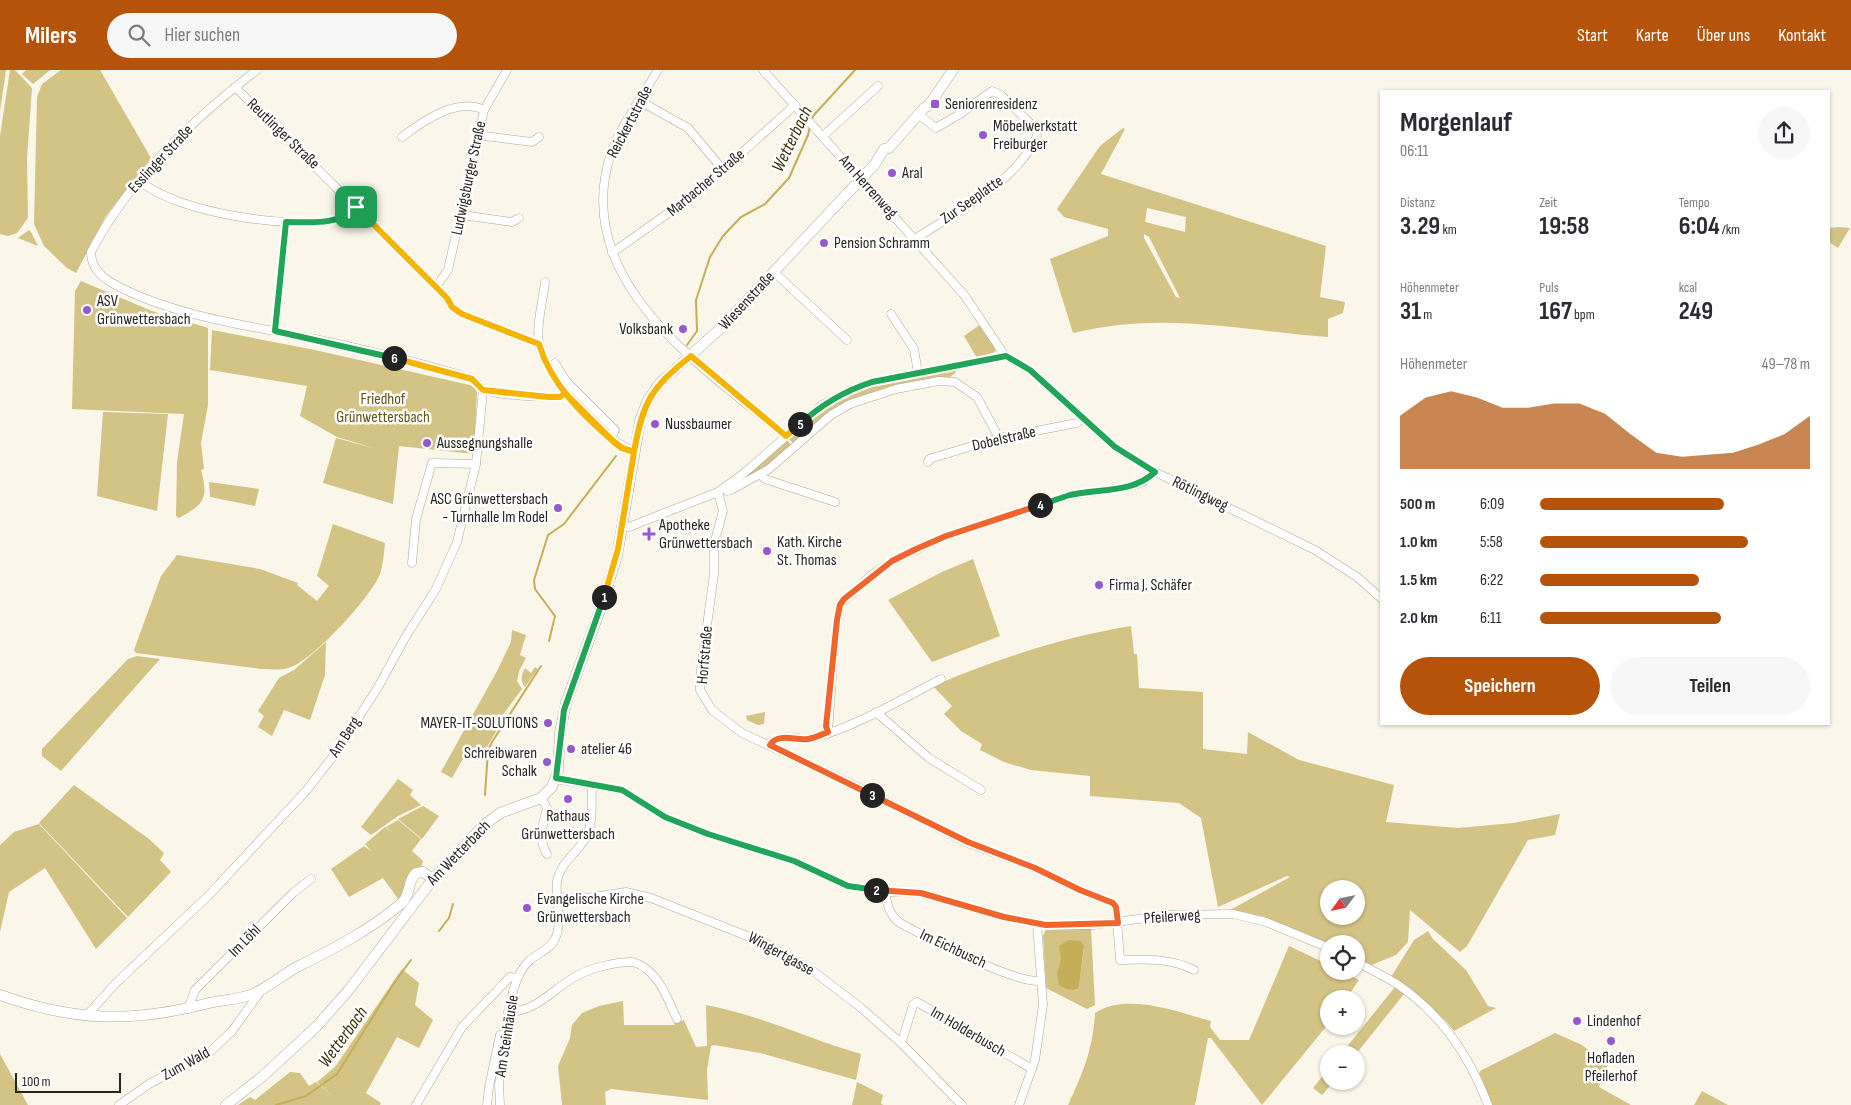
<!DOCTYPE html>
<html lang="de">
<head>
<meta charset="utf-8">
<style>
	:root { --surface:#fff; --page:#f7f7f7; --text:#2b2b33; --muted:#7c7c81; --accent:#b45309 }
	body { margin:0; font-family:"Sofia Sans Condensed",sans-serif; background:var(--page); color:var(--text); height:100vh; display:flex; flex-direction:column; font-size:19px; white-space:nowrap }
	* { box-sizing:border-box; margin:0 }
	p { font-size:16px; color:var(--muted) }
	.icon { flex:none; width:28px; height:28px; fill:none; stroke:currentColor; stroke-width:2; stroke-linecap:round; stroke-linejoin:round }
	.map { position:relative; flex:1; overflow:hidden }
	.side { position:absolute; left:1380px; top:20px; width:450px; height:635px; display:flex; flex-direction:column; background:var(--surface); border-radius:0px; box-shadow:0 1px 4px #0004 }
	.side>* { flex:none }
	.needle { width:32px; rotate:237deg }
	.controls { position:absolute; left:1320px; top:810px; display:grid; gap:10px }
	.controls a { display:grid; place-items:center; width:45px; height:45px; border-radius:50%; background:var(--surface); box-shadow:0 1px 4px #0004; font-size:25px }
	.scale { position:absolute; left:15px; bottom:12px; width:106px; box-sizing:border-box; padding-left:5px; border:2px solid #272521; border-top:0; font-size:14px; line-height:18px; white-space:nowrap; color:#272521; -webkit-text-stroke:4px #fff; paint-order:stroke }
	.pin { position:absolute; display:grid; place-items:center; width:42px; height:42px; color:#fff; margin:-21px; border-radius:10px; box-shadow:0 2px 8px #0006 }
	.km { position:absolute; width:25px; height:25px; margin:-12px; border-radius:50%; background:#222; color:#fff; font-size:14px; line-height:25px; text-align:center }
	.round { display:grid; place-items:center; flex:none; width:52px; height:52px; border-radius:26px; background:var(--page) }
	.summary { display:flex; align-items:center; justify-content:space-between; height:85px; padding:0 20px }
	h1 { font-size:28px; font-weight:700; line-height:38px }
	.metrics { display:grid; grid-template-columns:repeat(3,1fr); gap:8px; height:85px; padding:5px 20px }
	.metrics div { display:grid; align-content:center }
	.metrics b { font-size:25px; font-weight:700 }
	.metrics small { font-size:14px; font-weight:400 }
	.metrics p { font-size:14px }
	.chart { height:140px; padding:10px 20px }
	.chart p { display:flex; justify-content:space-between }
	.chart svg { width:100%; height:90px; margin-top:5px; fill:var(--accent); opacity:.7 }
	.primary-button { display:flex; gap:10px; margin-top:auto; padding:10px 20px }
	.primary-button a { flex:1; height:58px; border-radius:30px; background:var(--accent); color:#fff; font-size:20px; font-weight:700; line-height:58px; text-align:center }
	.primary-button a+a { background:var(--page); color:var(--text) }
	ul { padding:0 20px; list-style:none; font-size:16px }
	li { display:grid; grid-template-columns:80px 60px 1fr; align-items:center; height:38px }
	li i { height:12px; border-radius:6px; background:var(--accent) }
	header { display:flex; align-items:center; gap:30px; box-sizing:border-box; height:70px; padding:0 25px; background:var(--accent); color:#fff }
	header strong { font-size:24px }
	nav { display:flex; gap:28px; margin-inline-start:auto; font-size:18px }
	.search { width:350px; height:45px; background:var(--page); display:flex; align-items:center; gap:12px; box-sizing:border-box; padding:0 18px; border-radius:28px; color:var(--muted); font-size:19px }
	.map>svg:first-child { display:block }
	.green { fill:#d3c384; fill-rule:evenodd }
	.water { fill:#c4ae58 }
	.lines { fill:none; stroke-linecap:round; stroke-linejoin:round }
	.stream { stroke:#c4ae58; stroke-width:2 }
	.street-casing { stroke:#aca99d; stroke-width:9 }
	.secondary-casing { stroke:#aca99d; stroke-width:11 }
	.street { stroke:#fff; stroke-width:8 }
	.secondary { stroke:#fff; stroke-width:10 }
	.split-1-casing { stroke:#fff; stroke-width:10 }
	.split-2-casing { stroke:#fff; stroke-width:10 }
	.split-3-casing { stroke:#fff; stroke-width:10 }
	.split-4-casing { stroke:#fff; stroke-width:10 }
	.split-5-casing { stroke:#fff; stroke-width:10 }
	.split-6-casing { stroke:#fff; stroke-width:10 }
	.split-7-casing { stroke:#fff; stroke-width:10 }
	.split-1 { stroke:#f5b400; stroke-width:6 }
	.split-2 { stroke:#22a559; stroke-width:6 }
	.split-3 { stroke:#f0652b; stroke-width:6 }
	.split-4 { stroke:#f0652b; stroke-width:6 }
	.split-5 { stroke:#22a559; stroke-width:6 }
	.split-6 { stroke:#f5b400; stroke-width:6 }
	.split-7 { stroke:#22a559; stroke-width:6 }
	.poi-dot { fill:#9558ce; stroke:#fff; stroke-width:2 }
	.labels { text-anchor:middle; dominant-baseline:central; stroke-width:5; stroke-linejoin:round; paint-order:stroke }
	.poi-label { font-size:16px; fill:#272521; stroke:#fff; text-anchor:start }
	.street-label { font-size:16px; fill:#272521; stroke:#fff }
	.park-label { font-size:16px; fill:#625311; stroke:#fff }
	.water-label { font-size:18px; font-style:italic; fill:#3a310a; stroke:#fff }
</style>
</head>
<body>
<header>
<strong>Milers</strong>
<div class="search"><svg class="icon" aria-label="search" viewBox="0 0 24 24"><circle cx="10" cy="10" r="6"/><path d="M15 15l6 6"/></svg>Hier suchen</div>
<nav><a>Start</a><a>Karte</a><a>Über uns</a><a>Kontakt</a></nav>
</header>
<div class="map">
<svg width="1851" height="1035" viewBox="0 0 1851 1035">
	<rect width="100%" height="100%" fill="#faf6e9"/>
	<!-- green -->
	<g class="green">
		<polygon points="0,0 6,0 0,41"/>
		<polygon points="10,0 15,0 32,18 27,88 28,148 17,163 8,166 0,164 0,66"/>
		<polygon points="26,0 50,0 33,14 22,4"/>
		<polygon points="61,0 100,0 151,88 106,146 76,203 67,198 44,176 34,154 37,27 42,14"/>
		<path d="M1123,58L1125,59L1101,104L1326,176L1320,227L1345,232L1343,243L1328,249V267C1237,260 1164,241 1073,263L1050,189L1108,166V159L1064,147L1057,139L1100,76ZM1147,138L1186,147L1185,162L1145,152ZM1144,164L1149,167L1180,228L1176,227L1144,168Z"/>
		<polygon points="1839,157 1850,158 1838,178 1829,172 1829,158"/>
		<polygon points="29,160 31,162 38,176 18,168"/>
		<path d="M81,211L152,241L208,258V335L201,373L204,399L201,400C209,429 204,434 179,448L176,446L177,392L184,344L72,339L75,221Z"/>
		<polygon points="981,254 995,279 995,282 977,288 964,266"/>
		<polygon points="212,260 315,280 474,316 477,322 474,384 399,376 393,434 323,413 336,368 377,379 337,367 300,346 307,316 210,300"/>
		<path d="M955,299L956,302L948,309L865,326L794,374L789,369C801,358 813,345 827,337C865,313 912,308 955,299Z"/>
		<polygon points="103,342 168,344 157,441 97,426"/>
		<polygon points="787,370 792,376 767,398 735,414"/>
		<polygon points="209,412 259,419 255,436 210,427"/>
		<path d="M333,454L385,473C384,483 383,495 380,504C371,527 315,588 291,597C282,601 271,599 261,599L136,583L134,580L161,506L177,485L260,499L298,513L297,515L317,531L329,516L317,506Z"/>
		<polygon points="973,489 1000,566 932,592 888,530 942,502"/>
		<path d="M1131,556L1134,584H1137L1139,618L1203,622V679L1247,684L1248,662L1299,690L1394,715L1386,752L1458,758L1513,753L1560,744L1555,765L1528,770L1467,876L1460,882L1410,840L1408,872L1396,885L1369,896L1356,889V874H1330L1267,848L1230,840L1290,807L1287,806L1218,837L1201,748L1179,733L1090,726V706L1031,700L1004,692L980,680L982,674L961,661L944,644L952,636L933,616C997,589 1063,567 1131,556ZM1329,819H1356V846H1329Z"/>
		<polygon points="512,560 526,565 520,585 526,588 519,601 517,611 522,619 496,654 499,657 485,680 468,680 452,708 441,702 497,601 511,572"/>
		<polygon points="326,572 325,605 310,650 284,640 272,666 258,657 264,646 258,641 279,608 294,600"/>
		<polygon points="137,586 160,589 61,701 42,686 42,679 128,589"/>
		<path d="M535,597L538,599L525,617C520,610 521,606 525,598L531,603Z"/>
		<polygon points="765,642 764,654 758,655 747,650 746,646"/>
		<polygon points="398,709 413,720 410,725 421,735 398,746 371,765 361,757"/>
		<polygon points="74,715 149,769 164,783 160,790 171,802 128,847 39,753"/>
		<polygon points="423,736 439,746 422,769 398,749"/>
		<polygon points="398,750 421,769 412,781 423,791 421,797 411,800 399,830 383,808 349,827 331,799 364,776 372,782 365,774 385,757 395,764 386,757"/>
		<polygon points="39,754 127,848 96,879 45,798 9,822 0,862 0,775 14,762"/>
		<path d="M1091,858L1095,935L1087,939L1046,918L1043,866L1046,859ZM1081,871L1084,877L1079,917L1071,920L1063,917C1052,893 1063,887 1081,871Z"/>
		<polygon points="1428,861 1433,869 1466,900 1488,936 1496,938 1454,961 1445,950 1391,907 1414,870"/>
		<path d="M1289,876L1329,895V901H1341L1359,910L1346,929H1329V953L1262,1035L1211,968H1208L1195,1035H1068C1083,1003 1093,979 1095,943C1127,922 1178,942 1211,951L1210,957L1220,970H1249Z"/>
		<polygon points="402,899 419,913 415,935 433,950 419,978 397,967 366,1023 381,1033 380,1035 238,1035 250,1027 255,1030 290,1002 300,1003 309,1016 316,1012 333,1027 317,1012 335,997"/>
		<polygon points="1395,917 1404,924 1356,984 1341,984"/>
		<path d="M623,931L624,955H675L674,953L684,950L696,977L707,976L706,935C760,945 809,969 861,984L856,1010L760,983L714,975L711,976L707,1000L708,1030L611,1019L605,1022L606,1035H562L558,996L570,968L572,955L582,943L599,936Z"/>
		<polygon points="1555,963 1582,975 1608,995 1599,1017 1631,1035 1490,1035 1478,1008 1480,1001"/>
		<polygon points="0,984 28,1035 0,1035"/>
		<polygon points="1329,998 1329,1011 1334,1011 1322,1025 1313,1018"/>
		<polygon points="857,1012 883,1025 881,1033 883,1035 852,1035"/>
		<polygon points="1702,1021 1728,1035 1694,1035"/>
	</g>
	<!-- water -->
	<path class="water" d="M1069,870L1081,871L1084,876L1079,917C1073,923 1065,919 1059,915L1057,904L1061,888L1059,876Z"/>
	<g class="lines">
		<!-- stream -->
		<g class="stream">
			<polyline points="811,51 813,46 855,0"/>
			<polyline points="687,275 697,261 696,230 710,187 723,166 741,147 765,134 789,108 808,65 810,56"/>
			<polyline points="549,571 555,546 535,519 534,510 548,465 564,454 616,386"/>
			<polyline points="485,725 488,680 492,672 541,596"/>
			<polyline points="439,861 449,848 453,834"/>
			<polyline points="276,1035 306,1026 337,1004 396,910 411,890"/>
		</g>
		<defs>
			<g id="street">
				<path d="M257,0C192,50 129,109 91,182C91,197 101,207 114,214C179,250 271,258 343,275C383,285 433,295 471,309C477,311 479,318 485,320C503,326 541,327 560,327L565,323"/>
				<path d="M658,0C644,23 619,59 611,83C569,211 702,296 786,366"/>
				<polyline points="763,0 965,226 1005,286 1030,300 1115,377 1155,402 1315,480 1357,507 1381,528"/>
				<polyline points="235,17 447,228 452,237 462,244 539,274"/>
				<polyline points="640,31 688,58 724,101"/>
				<polyline points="477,65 532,72 539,67"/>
				<polyline points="823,66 878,16"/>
				<path d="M402,67C423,51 457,27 484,40"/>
				<path d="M139,110C173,142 297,162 341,148C348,147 352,142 356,137"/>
				<polyline points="462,145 512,152 519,148"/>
				<path d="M915,169C956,142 1017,112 1037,66L1035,58L1001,25L992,21L960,44L936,58L918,44"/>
				<polyline points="612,183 698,122 795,35"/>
				<polyline points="774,202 847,270"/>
				<path d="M545,212C543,231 536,254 539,273C543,306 603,372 635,381"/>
				<polyline points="436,217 448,200 484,40 507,0"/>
				<polyline points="891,244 914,279 918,303"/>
				<polyline points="275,261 286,152"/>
				<polyline points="555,293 566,311 615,360 611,369"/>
				<polyline points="928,392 929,389 999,368 1077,353 1081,348"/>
				<polyline points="760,405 765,409 835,432"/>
				<polyline points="724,418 727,421 731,420 769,399 831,345 850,334 896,319 939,311 955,312 977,327 999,368"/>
				<path d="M718,422L723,441L714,474V504L700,607V620L712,640L742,663L856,716L968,773L1035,798L1080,820L1113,833L1116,837L1120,890C1145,889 1171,888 1194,900"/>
				<polyline points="622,456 629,457 718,422 743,404 822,335 852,319 872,312 1005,286"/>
				<polyline points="412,493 416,449 432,393 476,394"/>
				<polyline points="876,642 929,688 981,720"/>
				<polyline points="828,662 835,566 840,535 869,507 892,491 946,466 1071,425 1128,417 1143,412 1155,402"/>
				<path d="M770,675C778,661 799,671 813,668C853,658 904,628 941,609"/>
				<polyline points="556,709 622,720 665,747 708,764 794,791 848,816 885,822 921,823 1004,847 1046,855 1093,855 1169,845 1233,844 1266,852 1329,878"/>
				<path d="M541,728L547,738C543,755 537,768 547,784"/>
				<path d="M885,822C887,834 889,845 900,853C928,868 1013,913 1041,911"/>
				<polyline points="557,827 587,828 626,822 651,828 765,873 813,901 860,937 900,972 962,1035"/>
				<path d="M1356,892C1370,899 1384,906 1397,914C1440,943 1470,987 1488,1035"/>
				<polyline points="188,939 195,920 293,823 311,809"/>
				<path d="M508,942C535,942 551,921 573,908C589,898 615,892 633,892C658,899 667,928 677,949"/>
				<polyline points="87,945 116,913 208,826 306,721 331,689 377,619 406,566 436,519 457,472 476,394 483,320"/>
				<polyline points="900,972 903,968 913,935 917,932 1032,999"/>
				<polyline points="119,1035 149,1014 211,981 232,961 261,921"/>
				<polyline points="416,1035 462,957 510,907 517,908"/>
				<polyline points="487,1035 489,1017 500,965 506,964"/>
				<path d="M500,1035L499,1014L513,921C516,911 521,898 529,891C537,883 550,880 555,869C563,853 555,829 557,811C561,791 577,784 586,767C594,753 591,730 592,714"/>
				<polyline points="1019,1035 1035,990 1043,935 1037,854"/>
			</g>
			<g id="secondary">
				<path d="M0,925C72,951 130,953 205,934C220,930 238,930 253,924C269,917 283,904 299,896C335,878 370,860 402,833C411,824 407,811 416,803L423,802L433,809"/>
				<polyline points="226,1035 263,1006 316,957 348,921 433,809 484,755 500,743 541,728 552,717 558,701 560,663 566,633 600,540 617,486 640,351 648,330 660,313 722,257 875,94 884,79 889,78 924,38 929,35 953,0"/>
			</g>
		</defs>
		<!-- street casing -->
		<use href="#street" class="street-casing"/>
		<!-- secondary casing -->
		<use href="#secondary" class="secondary-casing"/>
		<!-- street -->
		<use href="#street" class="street"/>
		<!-- secondary -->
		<use href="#secondary" class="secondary"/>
	</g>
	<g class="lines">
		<defs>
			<path id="split-1" d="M356,137L447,228L452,237L462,244L539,274C551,315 583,345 614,372L622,378L634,382L618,479L604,527"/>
			<polyline id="split-2" points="604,527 564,640 556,708 622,720 665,747 708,764 794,791 848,816 876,820"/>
			<polyline id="split-3" points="872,725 968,772 1035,798 1080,820 1113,833 1116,837 1118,853 1046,855 1004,847 921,823 876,820"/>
			<path id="split-4" d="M872,725L770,675C778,662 796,671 808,669C815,668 821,665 828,662L826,656L837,550L840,535L844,529L892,491L916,479L946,466L1040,435"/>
			<path id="split-5" d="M800,354C822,334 844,321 872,312L1006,286L1030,300L1115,377L1155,402C1132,424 1098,418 1070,425C1060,428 1050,432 1040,435"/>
			<path id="split-6" d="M394,288L472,309L483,320L549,327H560L565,323L614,372L622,378L634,382C643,331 651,318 691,286L786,366L800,354"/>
			<path id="split-7" d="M356,137C338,156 311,152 286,152L275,261L394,288"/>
		</defs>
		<!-- split-1 casing -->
		<use href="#split-1" class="split-1-casing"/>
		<!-- split-2 casing -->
		<use href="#split-2" class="split-2-casing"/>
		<!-- split-3 casing -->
		<use href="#split-3" class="split-3-casing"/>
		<!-- split-4 casing -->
		<use href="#split-4" class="split-4-casing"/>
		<!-- split-5 casing -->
		<use href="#split-5" class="split-5-casing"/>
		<!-- split-6 casing -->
		<use href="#split-6" class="split-6-casing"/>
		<!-- split-7 casing -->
		<use href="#split-7" class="split-7-casing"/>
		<!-- split-1 -->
		<use href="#split-1" class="split-1"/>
		<!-- split-2 -->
		<use href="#split-2" class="split-2"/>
		<!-- split-3 -->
		<use href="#split-3" class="split-3"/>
		<!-- split-4 -->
		<use href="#split-4" class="split-4"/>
		<!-- split-5 -->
		<use href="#split-5" class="split-5"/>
		<!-- split-6 -->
		<use href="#split-6" class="split-6"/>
		<!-- split-7 -->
		<use href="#split-7" class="split-7"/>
	</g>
	<!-- markers -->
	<g class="poi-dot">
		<rect x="930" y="29" width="10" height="10" rx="2.5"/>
		<circle cx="983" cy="65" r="5"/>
		<circle cx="892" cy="103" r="5"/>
		<circle cx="824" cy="173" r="5"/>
		<circle cx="87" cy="240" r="5"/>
		<circle cx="683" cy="259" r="5"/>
		<circle cx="655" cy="354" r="5"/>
		<circle cx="427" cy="373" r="5"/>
		<circle cx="558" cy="438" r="5"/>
		<path d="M646.5 456.5h5v5h5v5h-5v5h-5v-5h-5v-5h5z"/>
		<circle cx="767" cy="481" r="5"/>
		<circle cx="1099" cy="515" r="5"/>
		<circle cx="548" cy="653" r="5"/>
		<circle cx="571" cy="679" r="5"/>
		<circle cx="547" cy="692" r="5"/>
		<circle cx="568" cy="729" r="5"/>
		<circle cx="527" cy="838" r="5"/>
		<circle cx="1577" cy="951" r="5"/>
		<circle cx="1611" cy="971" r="5"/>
	</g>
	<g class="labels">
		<!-- poi labels -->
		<g class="poi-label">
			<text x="945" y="34">Seniorenresidenz</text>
			<text x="993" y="56">Möbelwerkstatt<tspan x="993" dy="18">Freiburger</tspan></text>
			<text x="902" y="103">Aral</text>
			<text x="834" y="173">Pension Schramm</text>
			<text x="97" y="231">ASV<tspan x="97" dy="18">Grünwettersbach</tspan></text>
			<text x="673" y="259" text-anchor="end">Volksbank</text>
			<text x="665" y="354">Nussbaumer</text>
			<text x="437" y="373">Aussegnungshalle</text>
			<text x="548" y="429" text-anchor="end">ASC Grünwettersbach<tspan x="548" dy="18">- Turnhalle Im Rodel</tspan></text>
			<text x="659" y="455">Apotheke<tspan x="659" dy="18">Grünwettersbach</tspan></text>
			<text x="777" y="472">Kath. Kirche<tspan x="777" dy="18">St. Thomas</tspan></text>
			<text x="1109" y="515">Firma J. Schäfer</text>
			<text x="538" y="653" text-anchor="end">MAYER-IT-SOLUTIONS</text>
			<text x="581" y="679">atelier 46</text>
			<text x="537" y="683" text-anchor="end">Schreibwaren<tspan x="537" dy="18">Schalk</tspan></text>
			<text x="568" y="746" text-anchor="middle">Rathaus<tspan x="568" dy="18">Grünwettersbach</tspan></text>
			<text x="537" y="829">Evangelische Kirche<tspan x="537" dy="18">Grünwettersbach</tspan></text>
			<text x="1587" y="951">Lindenhof</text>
			<text x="1611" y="988" text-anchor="middle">Hofladen<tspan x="1611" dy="18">Pfeilerhof</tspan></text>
		</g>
		<!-- street labels -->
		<g class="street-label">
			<text transform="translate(630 52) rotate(-62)">Reickertstraße</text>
			<text transform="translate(283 64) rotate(44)">Reutlinger Straße</text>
			<text transform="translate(161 89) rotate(-47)">Esslinger Straße</text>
			<text transform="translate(469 108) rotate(-78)">Ludwigsburger Straße</text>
			<text transform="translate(706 113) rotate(-40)">Marbacher Straße</text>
			<text transform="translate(868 117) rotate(48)">Am Herrenweg</text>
			<text transform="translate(972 130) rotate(-35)">Zur Seeplatte</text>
			<text transform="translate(747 231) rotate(-47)">Wiesenstraße</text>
			<text transform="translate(1004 369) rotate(-13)">Dobelstraße</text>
			<text transform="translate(1200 424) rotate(26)">Rötlingweg</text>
			<text transform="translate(705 585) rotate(-85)">Horfstraße</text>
			<text transform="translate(345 667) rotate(-57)">Am Berg</text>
			<text transform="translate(459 783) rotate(-46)">Am Wetterbach</text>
			<text transform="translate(1172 847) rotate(-4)">Pfeilerweg</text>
			<text transform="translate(245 871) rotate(-45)">Im Löhl</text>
			<text transform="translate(953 879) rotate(25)">Im Eichbusch</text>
			<text transform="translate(781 884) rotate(29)">Wingertgasse</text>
			<text transform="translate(968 962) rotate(30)">Im Holderbusch</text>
			<text transform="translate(507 966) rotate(-81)">Am Steinhäusle</text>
			<text transform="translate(186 994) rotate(-29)">Zum Wald</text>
		</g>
		<!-- park labels -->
		<g class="park-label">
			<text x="383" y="329">Friedhof<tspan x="383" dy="18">Grünwettersbach</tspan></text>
		</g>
		<!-- water labels -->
		<g class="water-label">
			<text transform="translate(792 69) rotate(-64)">Wetterbach</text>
			<text transform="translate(343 967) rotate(-54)">Wetterbach</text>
		</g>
	</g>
</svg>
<div class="controls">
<a><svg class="needle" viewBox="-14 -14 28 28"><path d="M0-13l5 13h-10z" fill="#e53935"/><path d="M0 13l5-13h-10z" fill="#7c7c81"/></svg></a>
<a><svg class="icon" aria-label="locate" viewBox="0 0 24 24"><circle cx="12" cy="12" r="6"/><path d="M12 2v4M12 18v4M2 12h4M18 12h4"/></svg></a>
<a>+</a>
<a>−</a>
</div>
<div class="scale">100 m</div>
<div class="pin" style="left:356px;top:137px;background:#1e9e55"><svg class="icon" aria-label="arrive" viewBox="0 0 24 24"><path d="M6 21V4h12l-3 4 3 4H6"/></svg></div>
<b class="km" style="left:604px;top:527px">1</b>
<b class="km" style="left:876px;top:820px">2</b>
<b class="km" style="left:872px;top:725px">3</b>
<b class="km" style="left:1040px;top:435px">4</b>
<b class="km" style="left:800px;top:354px">5</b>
<b class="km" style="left:394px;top:288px">6</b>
<section class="side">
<div class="summary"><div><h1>Morgenlauf</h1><p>06:11</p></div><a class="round"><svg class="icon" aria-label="share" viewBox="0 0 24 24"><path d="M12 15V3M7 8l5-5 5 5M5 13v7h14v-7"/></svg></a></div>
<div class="metrics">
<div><p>Distanz</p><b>3.29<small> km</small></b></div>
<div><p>Zeit</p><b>19:58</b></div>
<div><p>Tempo</p><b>6:04<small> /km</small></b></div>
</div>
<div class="metrics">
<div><p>Höhenmeter</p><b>31<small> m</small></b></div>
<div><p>Puls</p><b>167<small> bpm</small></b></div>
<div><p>kcal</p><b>249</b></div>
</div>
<div class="chart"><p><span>Höhenmeter</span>49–78 m</p>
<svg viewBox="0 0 160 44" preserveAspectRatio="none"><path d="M0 44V18L10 9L20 6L30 9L40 14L50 14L60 12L70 12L80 17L90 27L100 36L110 38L120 37L130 36L140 32L150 27L160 18V44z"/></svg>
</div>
<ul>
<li><b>500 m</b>6:09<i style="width:68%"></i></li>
<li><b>1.0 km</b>5:58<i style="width:77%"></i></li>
<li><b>1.5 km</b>6:22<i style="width:59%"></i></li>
<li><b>2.0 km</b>6:11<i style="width:67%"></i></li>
</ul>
<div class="primary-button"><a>Speichern</a><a>Teilen</a></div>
</section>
</div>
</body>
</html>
